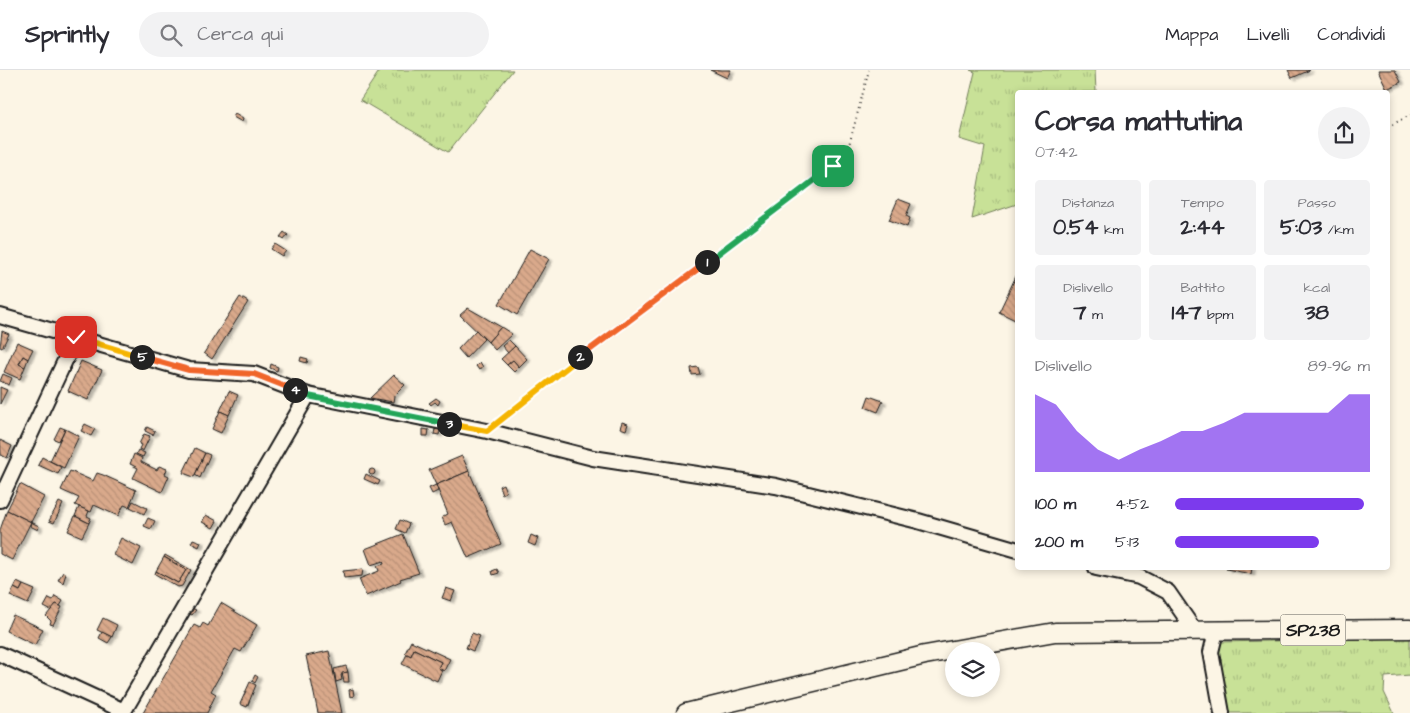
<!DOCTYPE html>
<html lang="it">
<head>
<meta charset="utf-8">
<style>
	:root { --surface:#fff; --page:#f2f2f3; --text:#2b2b33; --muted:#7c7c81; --line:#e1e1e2; --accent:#7c3aed }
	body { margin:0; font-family:"Architects Daughter",sans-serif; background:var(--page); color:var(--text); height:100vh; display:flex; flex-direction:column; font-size:19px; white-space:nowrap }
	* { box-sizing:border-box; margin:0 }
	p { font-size:16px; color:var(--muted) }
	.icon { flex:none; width:28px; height:28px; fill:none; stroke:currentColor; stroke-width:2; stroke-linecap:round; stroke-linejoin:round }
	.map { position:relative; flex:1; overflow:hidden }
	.drawer { position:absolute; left:1015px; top:20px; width:375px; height:480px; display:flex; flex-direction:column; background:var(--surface); border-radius:5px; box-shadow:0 2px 8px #0003 }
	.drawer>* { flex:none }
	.controls { position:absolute; left:945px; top:572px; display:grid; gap:10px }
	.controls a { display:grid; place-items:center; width:55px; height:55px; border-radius:50%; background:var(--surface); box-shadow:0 2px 8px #0003; font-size:25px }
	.pin { position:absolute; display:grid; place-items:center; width:42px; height:42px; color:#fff; margin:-21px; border-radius:10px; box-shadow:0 2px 8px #0006 }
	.km { position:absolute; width:25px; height:25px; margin:-12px; border-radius:50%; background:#222; color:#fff; font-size:14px; line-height:25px; text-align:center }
	.round { display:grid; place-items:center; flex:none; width:52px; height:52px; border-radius:26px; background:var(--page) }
	.overview { display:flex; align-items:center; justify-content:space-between; height:85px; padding:0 20px }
	h1 { font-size:28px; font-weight:700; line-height:38px }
	.stats { display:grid; grid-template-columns:repeat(3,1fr); gap:8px; height:85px; padding:5px 20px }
	.stats div { display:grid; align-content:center; border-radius:5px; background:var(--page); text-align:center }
	.stats b { font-size:21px; font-weight:700 }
	.stats small { font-size:14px; font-weight:400 }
	.stats p { font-size:14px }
	.chart { height:140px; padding:10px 20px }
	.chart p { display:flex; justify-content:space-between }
	.chart svg { width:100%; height:90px; margin-top:5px; fill:var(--accent); opacity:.7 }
	ul { padding:0 20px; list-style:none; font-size:16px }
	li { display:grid; grid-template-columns:80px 60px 1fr; align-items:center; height:38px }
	li i { height:12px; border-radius:6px; background:var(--accent) }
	header { display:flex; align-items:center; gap:30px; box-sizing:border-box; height:70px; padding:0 25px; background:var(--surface); border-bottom:1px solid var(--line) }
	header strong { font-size:24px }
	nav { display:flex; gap:28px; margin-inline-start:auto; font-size:18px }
	.search { width:350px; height:45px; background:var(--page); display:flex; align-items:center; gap:12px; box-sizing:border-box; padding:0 18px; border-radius:28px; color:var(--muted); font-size:19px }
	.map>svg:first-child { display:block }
	.grass { fill:url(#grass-tufts); stroke:#727e5a }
	.building { fill:url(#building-back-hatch); stroke:#1c1c1c; filter:url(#shadow) }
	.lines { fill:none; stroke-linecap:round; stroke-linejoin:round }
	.minor-casing { stroke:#1c1c1c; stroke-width:18 }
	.major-casing { stroke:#1c1c1c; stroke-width:21 }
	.path { stroke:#1c1c1c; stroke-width:2; stroke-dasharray:1 4; stroke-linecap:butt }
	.minor { stroke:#fcf5e5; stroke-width:14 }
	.major { stroke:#fcf5e5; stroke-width:18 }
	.split-1-casing { stroke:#fff; stroke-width:10 }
	.split-2-casing { stroke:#fff; stroke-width:10 }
	.split-3-casing { stroke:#fff; stroke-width:10 }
	.split-4-casing { stroke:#fff; stroke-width:10 }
	.split-5-casing { stroke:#fff; stroke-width:10 }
	.split-6-casing { stroke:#fff; stroke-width:10 }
	.split-1 { stroke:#22a559; stroke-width:6 }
	.split-2 { stroke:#f0652b; stroke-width:6 }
	.split-3 { stroke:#f5b400; stroke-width:6 }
	.split-4 { stroke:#22a559; stroke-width:6 }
	.split-5 { stroke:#f0652b; stroke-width:6 }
	.split-6 { stroke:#f5b400; stroke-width:6 }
	.labels { text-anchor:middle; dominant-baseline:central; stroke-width:4.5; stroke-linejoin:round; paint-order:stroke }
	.shield { fill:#fcf5e5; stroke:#5f5d58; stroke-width:1 }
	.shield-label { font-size:18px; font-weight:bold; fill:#1c1c1c }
</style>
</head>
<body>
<header>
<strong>Sprintly</strong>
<div class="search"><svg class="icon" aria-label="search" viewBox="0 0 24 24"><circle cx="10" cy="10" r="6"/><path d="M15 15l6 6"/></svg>Cerca qui</div>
<nav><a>Mappa</a><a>Livelli</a><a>Condividi</a></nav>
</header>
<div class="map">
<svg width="1410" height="643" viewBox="0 0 1410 643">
	<defs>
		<pattern id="grass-tufts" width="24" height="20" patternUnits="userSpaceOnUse" patternTransform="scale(1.25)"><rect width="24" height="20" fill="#c8e197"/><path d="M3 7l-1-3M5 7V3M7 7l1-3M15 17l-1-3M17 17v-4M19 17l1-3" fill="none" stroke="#abc082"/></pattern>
		<pattern id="building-back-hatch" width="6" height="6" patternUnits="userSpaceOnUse" patternTransform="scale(1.25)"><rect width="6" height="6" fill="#d9a98b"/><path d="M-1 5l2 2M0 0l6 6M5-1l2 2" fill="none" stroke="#ba9177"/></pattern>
		<filter id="shadow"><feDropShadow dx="3.5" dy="2" stdDeviation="1" flood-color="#0004"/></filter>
	</defs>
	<rect width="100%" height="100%" fill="#fcf5e5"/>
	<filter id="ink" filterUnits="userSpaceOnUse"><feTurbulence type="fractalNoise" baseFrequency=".02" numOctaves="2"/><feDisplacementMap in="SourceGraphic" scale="10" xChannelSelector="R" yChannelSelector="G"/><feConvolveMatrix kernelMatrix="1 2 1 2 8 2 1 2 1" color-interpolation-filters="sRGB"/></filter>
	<g filter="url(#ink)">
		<!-- grass -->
		<g class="grass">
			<polygon points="380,0 513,0 448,82 360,30"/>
			<polygon points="970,0 1095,0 1096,22 1018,22 1017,134 972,149 985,77 959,69 975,2"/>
			<polygon points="1410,568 1410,605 1385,607 1384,622 1394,643 1224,643 1216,579 1220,572"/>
		</g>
		<!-- building -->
		<g class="building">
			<polygon points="710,0 731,0 727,8"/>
			<polygon points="1288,0 1310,0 1292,8"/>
			<polygon points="1378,0 1395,0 1401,12 1387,19"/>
			<polygon points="235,44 243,49 242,52 233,47"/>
			<polygon points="898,129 911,134 906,146 910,148 907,157 889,150"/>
			<polygon points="284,162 288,165 284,170 280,167"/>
			<polygon points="275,174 286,181 282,186 271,179"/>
			<polygon points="530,179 549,189 517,245 499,234"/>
			<polygon points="1018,202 1018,250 1017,251 999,242"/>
			<polygon points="240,227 248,232 212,289 204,283"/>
			<polygon points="468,238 501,257 488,272 460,245"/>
			<polygon points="501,257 512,264 495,280 488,272"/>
			<polygon points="476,260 484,269 466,288 458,279"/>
			<polygon points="2,261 9,264 2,278 0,277"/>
			<polygon points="509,270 515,276 508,283 502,276"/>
			<polygon points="17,272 33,279 28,289 23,286 19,294 25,297 20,309 4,302"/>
			<polygon points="515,276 527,289 519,297 513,290 507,295 501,289"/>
			<polygon points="23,286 28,289 25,297 19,294"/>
			<polygon points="301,287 308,289 307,293 300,291"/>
			<polygon points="513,290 519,297 514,302 507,295"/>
			<polygon points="81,291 102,300 88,330 68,321"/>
			<polygon points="480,292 483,297 479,300 476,296"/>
			<polygon points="271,294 278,297 277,301 270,298"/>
			<polygon points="698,297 700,304 692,305 691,298"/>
			<polygon points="3,304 12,308 9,315 0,311"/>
			<polygon points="394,305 405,315 394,326 393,332 370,328"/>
			<polygon points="0,317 7,320 0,334"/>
			<polygon points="229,321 238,325 229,345 220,341"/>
			<polygon points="869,326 883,331 878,342 865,337"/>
			<polygon points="436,328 440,331 438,335 435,332 431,335 429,333"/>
			<polygon points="220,341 229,345 221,363 212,359"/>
			<polygon points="622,352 628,354 626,360 620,358"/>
			<polygon points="85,354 95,359 91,366 81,361"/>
			<polygon points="60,357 65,359 59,371 54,369"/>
			<polygon points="147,357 155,361 153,365 145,361"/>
			<polygon points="65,359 79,366 64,398 50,391"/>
			<polygon points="423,359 429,360 428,366 423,366"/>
			<polygon points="435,359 440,360 439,365 434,364"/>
			<polygon points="144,364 150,366 143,381 139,379 141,375 139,374"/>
			<polygon points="0,370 12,376 7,388 1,385"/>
			<polygon points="195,378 205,383 194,407 183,403"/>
			<polygon points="138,380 145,383 143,387 136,384"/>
			<polygon points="205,383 210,385 200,408 195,405"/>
			<polygon points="134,384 142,388 141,392 157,400 159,396 167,399 165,404 169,406 162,422 133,408 138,398 130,394"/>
			<polygon points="462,386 469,401 436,415 429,400"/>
			<polygon points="42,387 61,397 58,404 38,395"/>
			<circle cx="372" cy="402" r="3"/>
			<polygon points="70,401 93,411 97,403 103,405 136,420 129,437 124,435 118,446 94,435 91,442 75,435 79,428 61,420"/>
			<polygon points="469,401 501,474 468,488 452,452 445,455 442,447 448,444 436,415"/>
			<polygon points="366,404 380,411 378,415 364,409"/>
			<polygon points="20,414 44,427 31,452 7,440"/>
			<polygon points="503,414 506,422 502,424 499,416"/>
			<polygon points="436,415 438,421 432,424 429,418"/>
			<polygon points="133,431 147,438 144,444 130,437"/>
			<polygon points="59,432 63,434 54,453 49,451"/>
			<polygon points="79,437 89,441 87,446 91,448 89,453 75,446"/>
			<polygon points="7,440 31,452 12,490 0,484 0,460"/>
			<polygon points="206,445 217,451 213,458 202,452"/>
			<polygon points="75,446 89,453 82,467 68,461"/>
			<polygon points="148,448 155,451 151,459 144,456"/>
			<polygon points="400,450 409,454 405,463 396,459"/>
			<polygon points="31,452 39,456 38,460 30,456"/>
			<polygon points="403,464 419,503 400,509 401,511 366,526 359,509 379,501 377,496 384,494 383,491 371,495 365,479"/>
			<polygon points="531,465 538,468 535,476 528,473"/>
			<polygon points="121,468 141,478 133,495 113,485"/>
			<polygon points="193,469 201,472 199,477 191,473"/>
			<polygon points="165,485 191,500 182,516 178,517 155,504 156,501 178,513 186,500 164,487"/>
			<polygon points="164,487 186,500 178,513 156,501"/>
			<polygon points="1227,498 1252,498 1251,504 1226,499"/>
			<polygon points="363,499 362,506 344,508 343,501"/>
			<polygon points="497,499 499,503 493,505 492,501"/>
			<polygon points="63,502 66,504 63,513 58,510"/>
			<polygon points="17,512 23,515 20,521 14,518"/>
			<polygon points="23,515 35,520 28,534 10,526 14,518 20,521"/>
			<polygon points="446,518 455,521 451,531 442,528"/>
			<polygon points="55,526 63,531 60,536 56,534 52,541 44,537 49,528 53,530"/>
			<polygon points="221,533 257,555 241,582 235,579 211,621 216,624 207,643 143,643 194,555 200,558 203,553 208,556"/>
			<polygon points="56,534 62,537 53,555 50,554 51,551 46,546"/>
			<polygon points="192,538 196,540 192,545 188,543"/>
			<polygon points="13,545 43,559 35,575 6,561"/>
			<polygon points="103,548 117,555 112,567 97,560"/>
			<polygon points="102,562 112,567 108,573 99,568"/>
			<polygon points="472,563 480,566 473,581 466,578"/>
			<polygon points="411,571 450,589 444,601 438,598 441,592 414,579 411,586 405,583"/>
			<polygon points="414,579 441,592 438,598 442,600 437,611 402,594 407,584 411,586"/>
			<polygon points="329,581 342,643 318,643 306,586"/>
			<polygon points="346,596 348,602 341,605 342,610 336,612 334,599"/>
			<polygon points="348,602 349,612 344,612 342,603"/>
			<polygon points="255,605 258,607 255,613 252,611"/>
			<polygon points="250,612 256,615 247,637 240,634"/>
			<polygon points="353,619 354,626 350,627 349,620"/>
		</g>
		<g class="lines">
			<defs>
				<g id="minor">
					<polyline points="0,246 189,300 254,304 308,325 487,361 593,388 776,416 918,451 1018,480"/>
					<polyline points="0,430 76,267"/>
					<polyline points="1096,498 1139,507 1168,522 1195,561"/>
					<polyline points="1216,561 1211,582 1222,643"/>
					<polyline points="0,584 124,641 308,325"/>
				</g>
				<polyline id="major" points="686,643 925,585 1055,562 1410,559"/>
			</defs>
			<!-- minor casing -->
			<use href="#minor" class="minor-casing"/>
			<!-- major casing -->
			<use href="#major" class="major-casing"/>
			<!-- path -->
			<g class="path">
				<polyline points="1388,57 1410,45"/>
				<polyline points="499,352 621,254 833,96 848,79 869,0"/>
			</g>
			<!-- minor -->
			<use href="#minor" class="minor"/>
			<!-- major -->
			<use href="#major" class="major"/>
		</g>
	</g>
	<g class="lines" filter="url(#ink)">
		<defs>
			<polyline id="split-1" points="707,192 833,96"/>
			<polyline id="split-2" points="580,287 707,192"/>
			<polyline id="split-3" points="449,354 487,361 580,287"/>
			<polyline id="split-4" points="295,320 308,326 449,354"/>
			<polyline id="split-5" points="142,287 189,300 254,304 295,320"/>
			<polyline id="split-6" points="76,267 142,287"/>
		</defs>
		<!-- split-1 casing -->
		<use href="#split-1" class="split-1-casing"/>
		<!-- split-2 casing -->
		<use href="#split-2" class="split-2-casing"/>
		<!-- split-3 casing -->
		<use href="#split-3" class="split-3-casing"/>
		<!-- split-4 casing -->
		<use href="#split-4" class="split-4-casing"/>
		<!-- split-5 casing -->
		<use href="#split-5" class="split-5-casing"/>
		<!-- split-6 casing -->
		<use href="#split-6" class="split-6-casing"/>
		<!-- split-1 -->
		<use href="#split-1" class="split-1"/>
		<!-- split-2 -->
		<use href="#split-2" class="split-2"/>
		<!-- split-3 -->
		<use href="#split-3" class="split-3"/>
		<!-- split-4 -->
		<use href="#split-4" class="split-4"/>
		<!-- split-5 -->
		<use href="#split-5" class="split-5"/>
		<!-- split-6 -->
		<use href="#split-6" class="split-6"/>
	</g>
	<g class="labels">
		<!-- shield labels -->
		<rect class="shield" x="1280.5" y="544.5" width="65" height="31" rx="4"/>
		<g class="shield-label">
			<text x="1313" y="560">SP238</text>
		</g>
	</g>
</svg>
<div class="controls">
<a><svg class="icon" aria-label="layers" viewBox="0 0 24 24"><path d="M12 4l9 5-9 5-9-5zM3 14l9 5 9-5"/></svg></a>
</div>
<div class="pin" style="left:833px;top:96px;background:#1e9e55"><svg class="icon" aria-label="arrive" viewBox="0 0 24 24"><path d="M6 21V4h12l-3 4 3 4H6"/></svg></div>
<div class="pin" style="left:76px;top:267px;background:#d93025"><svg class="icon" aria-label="check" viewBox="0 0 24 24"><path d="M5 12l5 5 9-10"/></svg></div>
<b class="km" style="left:707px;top:192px">1</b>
<b class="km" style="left:580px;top:287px">2</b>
<b class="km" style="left:449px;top:354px">3</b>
<b class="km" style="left:295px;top:320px">4</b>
<b class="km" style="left:142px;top:287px">5</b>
<section class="drawer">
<div class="overview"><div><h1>Corsa mattutina</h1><p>07:42</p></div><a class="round"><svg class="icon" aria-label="share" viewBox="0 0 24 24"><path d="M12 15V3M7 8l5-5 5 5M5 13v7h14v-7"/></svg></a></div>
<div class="stats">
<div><p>Distanza</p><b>0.54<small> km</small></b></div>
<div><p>Tempo</p><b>2:44</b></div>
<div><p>Passo</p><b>5:03<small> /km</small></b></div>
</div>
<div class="stats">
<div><p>Dislivello</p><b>7<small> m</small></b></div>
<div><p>Battito</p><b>147<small> bpm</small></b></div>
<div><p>kcal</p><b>38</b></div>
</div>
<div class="chart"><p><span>Dislivello</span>89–96 m</p>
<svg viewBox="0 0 160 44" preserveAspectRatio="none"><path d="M0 44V6L10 11L20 24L30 33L40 38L50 33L60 29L70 24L80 24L90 20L100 15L110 15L120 15L130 15L140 15L150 6L160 6V44z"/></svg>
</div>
<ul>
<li><b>100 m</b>4:52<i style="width:97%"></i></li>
<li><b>200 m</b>5:13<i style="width:74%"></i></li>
</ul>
</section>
</div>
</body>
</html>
